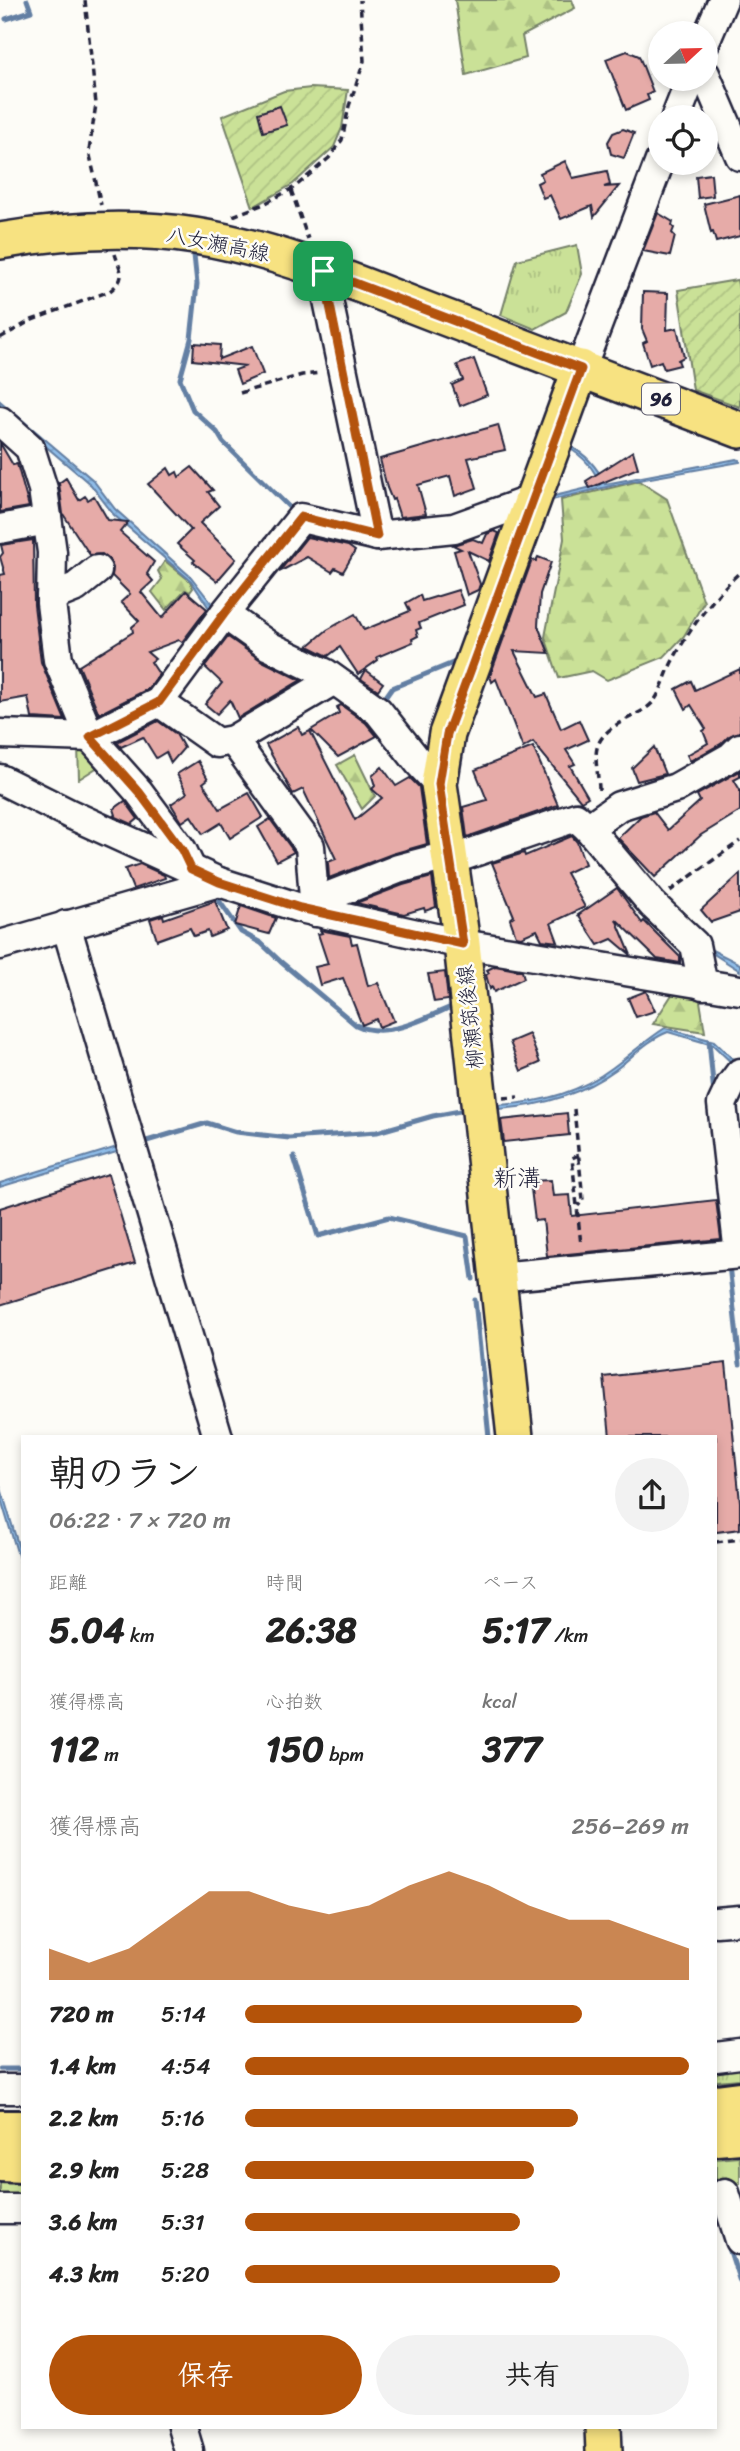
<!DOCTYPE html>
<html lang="ja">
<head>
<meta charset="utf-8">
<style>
	:root { --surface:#fff; --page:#f2f2f2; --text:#222; --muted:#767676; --accent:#b45309 }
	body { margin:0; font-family:Sriracha,"Klee One",sans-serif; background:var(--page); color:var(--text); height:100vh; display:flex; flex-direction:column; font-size:26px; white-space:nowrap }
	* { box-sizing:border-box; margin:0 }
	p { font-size:23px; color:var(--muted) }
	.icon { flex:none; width:38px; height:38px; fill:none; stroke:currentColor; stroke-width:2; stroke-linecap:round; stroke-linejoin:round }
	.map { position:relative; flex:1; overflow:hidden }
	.details { position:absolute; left:21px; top:1435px; width:696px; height:994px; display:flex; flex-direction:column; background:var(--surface); border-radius:0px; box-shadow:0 4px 10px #0003 }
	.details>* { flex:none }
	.needle { width:46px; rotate:68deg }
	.controls { position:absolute; left:648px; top:21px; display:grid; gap:14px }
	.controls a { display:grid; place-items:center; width:70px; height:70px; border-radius:50%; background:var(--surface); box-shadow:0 4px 10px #0003; font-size:35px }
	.pin { position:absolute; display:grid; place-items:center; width:60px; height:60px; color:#fff; margin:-30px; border-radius:14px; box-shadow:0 4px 10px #0006 }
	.round { display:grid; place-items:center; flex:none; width:74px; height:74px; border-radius:37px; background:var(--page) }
	.overview { display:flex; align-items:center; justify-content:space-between; height:119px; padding:0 28px }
	h1 { font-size:38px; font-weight:700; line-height:52px }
	.stats { display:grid; grid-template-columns:repeat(3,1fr); gap:10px; height:119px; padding:7px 28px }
	.stats div { display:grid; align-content:center }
	.stats b { font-size:35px; font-weight:700 }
	.stats small { font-size:19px; font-weight:400 }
	.stats p { font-size:19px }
	.chart { height:196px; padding:14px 28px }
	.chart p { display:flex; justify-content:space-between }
	.chart svg { width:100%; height:126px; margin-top:7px; fill:var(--accent); opacity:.7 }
	.button { display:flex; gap:14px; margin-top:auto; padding:14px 28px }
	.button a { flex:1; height:80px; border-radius:42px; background:var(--accent); color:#fff; font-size:28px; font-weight:700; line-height:80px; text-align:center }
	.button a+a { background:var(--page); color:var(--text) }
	ul { padding:0 28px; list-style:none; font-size:23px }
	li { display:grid; grid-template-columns:112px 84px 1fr; align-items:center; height:52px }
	li i { height:18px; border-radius:9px; background:var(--accent) }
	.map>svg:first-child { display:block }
	.grass { fill:url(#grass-tufts); stroke:#768269; stroke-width:2 }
	.forest { fill:url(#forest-firs); stroke:#768269; stroke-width:2 }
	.garden { fill:url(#garden-furrows); stroke:#768269; stroke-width:2 }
	.water { fill:url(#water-waves); stroke:#637fa3; stroke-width:2 }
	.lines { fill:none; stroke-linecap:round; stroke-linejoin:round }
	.stream { stroke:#637fa3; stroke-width:5 }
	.building { fill:#e6aba8; stroke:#22223b; stroke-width:2 }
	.minor-casing { stroke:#22223b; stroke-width:33 }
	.major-casing { stroke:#22223b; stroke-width:40 }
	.highway-casing { stroke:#22223b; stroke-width:44 }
	.path { stroke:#22223b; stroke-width:3.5; stroke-dasharray:7 5; stroke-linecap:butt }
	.minor { stroke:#fdfcf7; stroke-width:28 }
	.major { stroke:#f7e281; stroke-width:35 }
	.highway { stroke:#f7e281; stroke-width:38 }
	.route-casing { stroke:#fff; stroke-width:14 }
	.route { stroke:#b45309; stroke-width:9 }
	.labels { text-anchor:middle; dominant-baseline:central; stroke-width:5; stroke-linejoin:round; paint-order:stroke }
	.shield { fill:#fdfcf7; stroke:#646373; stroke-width:2 }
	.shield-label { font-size:19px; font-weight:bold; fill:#22223b }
	.street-label { font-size:21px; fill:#22223b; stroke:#fdfcf7 }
	.quarter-label { font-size:24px; fill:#22223b; stroke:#fdfcf7 }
</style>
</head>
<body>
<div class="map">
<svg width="740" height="2451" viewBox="0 0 740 2451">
	<defs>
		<pattern id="grass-tufts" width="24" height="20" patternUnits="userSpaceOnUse" patternTransform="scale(1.75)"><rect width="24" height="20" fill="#cae197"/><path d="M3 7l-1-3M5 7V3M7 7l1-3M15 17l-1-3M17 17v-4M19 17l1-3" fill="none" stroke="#adc183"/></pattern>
		<pattern id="forest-firs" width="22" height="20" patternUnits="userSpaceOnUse" patternTransform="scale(1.75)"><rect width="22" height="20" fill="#cae197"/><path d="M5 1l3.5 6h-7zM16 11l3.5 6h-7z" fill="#adc183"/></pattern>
		<pattern id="garden-furrows" width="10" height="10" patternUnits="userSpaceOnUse" patternTransform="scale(1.75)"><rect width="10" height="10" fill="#cae197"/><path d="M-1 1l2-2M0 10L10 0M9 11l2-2" fill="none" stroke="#adc183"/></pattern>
		<pattern id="water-waves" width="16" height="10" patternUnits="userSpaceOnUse" patternTransform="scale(1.75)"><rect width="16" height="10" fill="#8fbde9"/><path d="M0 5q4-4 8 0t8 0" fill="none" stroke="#7ba2c9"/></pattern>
	</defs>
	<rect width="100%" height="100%" fill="#fdfcf7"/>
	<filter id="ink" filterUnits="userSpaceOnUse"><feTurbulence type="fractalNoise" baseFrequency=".0143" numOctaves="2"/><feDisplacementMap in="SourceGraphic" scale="14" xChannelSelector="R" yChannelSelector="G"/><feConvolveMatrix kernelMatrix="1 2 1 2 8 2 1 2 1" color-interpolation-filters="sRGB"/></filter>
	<g filter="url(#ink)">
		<!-- grass -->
		<g class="grass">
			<polygon points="577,245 582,274 566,312 535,329 501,315 517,260"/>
			<polygon points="78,746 89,748 101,765 79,779"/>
			<polygon points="740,2062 740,2079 716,2081 716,2064"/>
			<polygon points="740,2157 740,2184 716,2186 716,2159"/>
			<polygon points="0,2183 23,2183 23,2204 0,2203"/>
		</g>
		<!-- forest -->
		<g class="forest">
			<polygon points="455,0 572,0 575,8 522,36 526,58 466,75"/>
			<polygon points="639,481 667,499 704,602 684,636 664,657 607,680 592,671 559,678 545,637 564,539 561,500"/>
			<polygon points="165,561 190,581 193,588 190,592 185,590 166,610 152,592 162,579 158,571"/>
			<polygon points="355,755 375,796 362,809 337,765"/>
			<polygon points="673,993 699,995 705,1032 653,1024"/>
		</g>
		<!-- garden -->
		<g class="garden">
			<polygon points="311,88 348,90 342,128 334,147 293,184 253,207 222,116 284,91"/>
			<polygon points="737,280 740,294 740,407 693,390 678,290"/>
		</g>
		<!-- water -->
		<g class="water">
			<polygon points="0,401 93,480 115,509 191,577 216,609 211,611 191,581 114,515 91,485 0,407"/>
			<path d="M568,445C586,454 597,466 605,484L736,459L740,460V462L628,482L543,502L542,499L600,485C594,467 583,456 567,447Z"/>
			<polygon points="647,917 740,964 740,971 712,953 681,952 645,919"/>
			<path d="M665,1028L714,1041L740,1066V1071L713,1045L668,1032C649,1039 632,1057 615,1070C581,1095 541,1106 499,1109L498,1105C539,1103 579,1093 612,1068C630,1055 646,1040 665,1028Z"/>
			<polygon points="120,1146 120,1151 0,1187 0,1183"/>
			<polygon points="0,1485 23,1561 23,1572 0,1496"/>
		</g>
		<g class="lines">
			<!-- stream -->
			<g class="stream">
				<polyline points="6,19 31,11 27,0"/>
				<polyline points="194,255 197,284 191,339 180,379 193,410 217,432 223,442 291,509"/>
				<polyline points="382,702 392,688 460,660"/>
				<path d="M215,895L241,932L261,943L281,962L356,1025C388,1041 428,1016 458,1004"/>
				<polyline points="709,1041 714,1094"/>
				<polyline points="140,1143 207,1123 236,1132 289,1138 377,1132 433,1116 460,1111"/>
				<polyline points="294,1157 318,1236 389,1217 467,1236 473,1279"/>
				<polyline points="729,1265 740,1364"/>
				<polyline points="475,1300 489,1437"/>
				<polyline points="0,2069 23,2069"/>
				<polyline points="727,2242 740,2282"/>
			</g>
		</g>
		<!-- building -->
		<g class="building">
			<polygon points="627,51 639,56 653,92 647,95 649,100 626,110 606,59"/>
			<polygon points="280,106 287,125 263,132 258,113"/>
			<polygon points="705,117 715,140 705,144"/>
			<polygon points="623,129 634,133 624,158 611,154 608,142 613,133"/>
			<polygon points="565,161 573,178 607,171 610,185 604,187 619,186 594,217 592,206 561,219 550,195 543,198 537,183 543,180 540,173"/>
			<polygon points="711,174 713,196 698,198 696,176"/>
			<polygon points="740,195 740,236 716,242 713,232 711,233 704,204"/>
			<polygon points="658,213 673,222 672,226 674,228 672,233 675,236 670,256 643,251"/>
			<polygon points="643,292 668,293 667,330 677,328 684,357 678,360 680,365 664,369 661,361 650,365 643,343 647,341 642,329"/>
			<polygon points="194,343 220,345 219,359 252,346 263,374 240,384 235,370 246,366 193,360"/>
			<polygon points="474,359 487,395 460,406 452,385 463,380 457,365"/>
			<polygon points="498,425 505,450 468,458 477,488 455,496 450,476 418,485 426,514 400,517 394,499 392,500 387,488 380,459"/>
			<polygon points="0,443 13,465 17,464 29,507 0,512"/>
			<polygon points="633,451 638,468 590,488 586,481"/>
			<polygon points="192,467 213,490 208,492 219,506 200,523 236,559 217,581 193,562 195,560 177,544 191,530 148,484 168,468 172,475 177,472 179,477"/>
			<polygon points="66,478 79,500 85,496 88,500 94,496 108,520 128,522 120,532 154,562 147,574 153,581 141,592 162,618 186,591 207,609 182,642 179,640 147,652 155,659 151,662 159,674 148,689 99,714 79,666 133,632 132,627 139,621 121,602 130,594 112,576 113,568 110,560 102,554 90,555 63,514 59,483"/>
			<polygon points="494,531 499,533 489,561 468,551 480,584 478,590 467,595 454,551 461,549 453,545 473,539 483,543 487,534"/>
			<polygon points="307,537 348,546 355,551 343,572 335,568 332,572 307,557 279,572"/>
			<polygon points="33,540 34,605 41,662 65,720 32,718 28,697 0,702 0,575 5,574 0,557 3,553 1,545"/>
			<polygon points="538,557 551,562 540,594 538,626 549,653 514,651 537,697 546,694 561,729 579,720 588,740 566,750 575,764 570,766 588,797 581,801 533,742 523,748 496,679 492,682 490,676 532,560 536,561"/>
			<polygon points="458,590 464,605 419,623 421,628 416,630 418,636 412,639 413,642 377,657 378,660 358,674 340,647 328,656 308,646 327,630 355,614 364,630 410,611 406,603 420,595 422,601"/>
			<polygon points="228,637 262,661 301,680 238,718 230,700 217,714 205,704 222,683 205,667"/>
			<polygon points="740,669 740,732 729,736 721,744 690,761 687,755 708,743 703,731 706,729 691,705 686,709 676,689 691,681 695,690"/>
			<polygon points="366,670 383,683 378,690 361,679"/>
			<polygon points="341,705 366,723 377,736 338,757 311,730 339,713 337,707"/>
			<polygon points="158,721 176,734 184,748 171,763 166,752 156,758 143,737 121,747 117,742"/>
			<polygon points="298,727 302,735 310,731 355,820 382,798 372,789 375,786 372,776 382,767 396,786 410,778 419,787 427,844 392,854 329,878 328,862 336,859 303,789 293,794 266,745"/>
			<polygon points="533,747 558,805 467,837 463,807 487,800 475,770"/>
			<polygon points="654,747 665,774 637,781 632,768"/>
			<polygon points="198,761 208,779 203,783 220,809 249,793 263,817 230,838 221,823 203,834 191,816 182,822 171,804 187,793 177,774"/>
			<polygon points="740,771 740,777 734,780 740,790 740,811 701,835 655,877 618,838 641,816 654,812 668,830 700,801 697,795"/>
			<polygon points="125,801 138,819 132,824 114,816 116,815 114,809"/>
			<polygon points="270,819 294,852 277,861 258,827"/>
			<polygon points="572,836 577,842 585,864 566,873 585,907 551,923 558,942 542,940 537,930 521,937 516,936 510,919 514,916 492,863 524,853 525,856"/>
			<polygon points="140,864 164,875 165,878 133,889 125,869"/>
			<polygon points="740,874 740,912 711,922 701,910"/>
			<polygon points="432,877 436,907 425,911 424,908 404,914 356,903 403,885"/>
			<polygon points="617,888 642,923 644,921 680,957 680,963 657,959 616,919 631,955 612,939 598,945 578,915"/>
			<polygon points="215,901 227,930 210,937 208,931 194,936 190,928 157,940 150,919 163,915 164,919"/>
			<polygon points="241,906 276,918 269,934 235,925"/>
			<polygon points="320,930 350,936 352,944 357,943 368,986 378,983 394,1021 379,1027 376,1019 362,1025 343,978 320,985 315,967 328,964 318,934 322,933"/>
			<polygon points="495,966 522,971 524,978 494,992 492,987 490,989 486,975 489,973 487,970"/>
			<polygon points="445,972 448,1000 434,1002 428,974"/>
			<polygon points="646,991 655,1011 636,1017 628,998"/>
			<polygon points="529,1034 540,1063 521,1071 510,1042"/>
			<polygon points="567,1113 569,1135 504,1142 501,1120"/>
			<polygon points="108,1174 135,1263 0,1305 0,1208"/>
			<polygon points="551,1180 553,1196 570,1195 572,1216 716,1200 721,1239 547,1256 543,1220 535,1221 530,1181"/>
			<polygon points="726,1363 740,1502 740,1529 716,1532 716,1437 610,1437 604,1377"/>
		</g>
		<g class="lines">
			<defs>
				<g id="minor">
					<polyline points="705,42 723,0"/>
					<polyline points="705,74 740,156"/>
					<polyline points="676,117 691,79"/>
					<polyline points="322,271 377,536"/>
					<polyline points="581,368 660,161"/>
					<polyline points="0,421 30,448 43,489 52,552 51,603 58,660 90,737 139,792 182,850 191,869"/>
					<polyline points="0,529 47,520"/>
					<polyline points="51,597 76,587 97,570"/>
					<polyline points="224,614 269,646 325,673 378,711 420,764 439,784"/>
					<polyline points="159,702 217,743 233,740 334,680"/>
					<polyline points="0,734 90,737 159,702 224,614 301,518 377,536 454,528 534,499"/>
					<polyline points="233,740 310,846 315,912"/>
					<polyline points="0,779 70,814 219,882 300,908 462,944 740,990"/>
					<polyline points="588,828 619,806 676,788 731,757 740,748"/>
					<polyline points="451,860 576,817 588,828 652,904 695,945 703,985"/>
					<polyline points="314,902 398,869 451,855"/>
					<polyline points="66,925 218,1437"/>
					<polyline points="0,945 219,882"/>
					<polyline points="739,1254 722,1104 731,1085 740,1073"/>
					<polyline points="498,1277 740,1254"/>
					<polyline points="716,1922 740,1920"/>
					<polyline points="716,2057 740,2054"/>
					<polyline points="0,2089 23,2089"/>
					<polyline points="725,2193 740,2240"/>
					<polyline points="0,2209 23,2209"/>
					<polyline points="182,2427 189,2451"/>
				</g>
				<g id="major">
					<path d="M0,241C64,230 130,226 195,236C284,250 369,289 452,320C548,356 644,393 740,430"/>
					<polyline points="515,1437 462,944 439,784 447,734 581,368"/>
					<polyline points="603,2427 604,2451"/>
				</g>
				<g id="highway">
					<polyline points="716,2104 740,2101"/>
					<polyline points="0,2130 23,2130"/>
					<polyline points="716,2136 740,2134"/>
					<polyline points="0,2162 23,2163"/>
				</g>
			</defs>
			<!-- minor casing -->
			<use href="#minor" class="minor-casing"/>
			<!-- major casing -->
			<use href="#major" class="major-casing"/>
			<!-- highway casing -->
			<use href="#highway" class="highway-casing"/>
			<!-- path -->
			<g class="path">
				<polyline points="85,0 96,104 89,151 101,205"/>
				<polyline points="291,190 308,239"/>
				<polyline points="233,216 264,204 295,187 329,158 342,140 349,106 364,61 360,0"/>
				<path d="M0,338L32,320L110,291C127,277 121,273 115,254"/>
				<polyline points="240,393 302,375 320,373"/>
				<path d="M599,790C599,778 594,760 597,748C604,722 642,717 654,701C662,690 666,674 672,662C690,628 712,598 740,572"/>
				<polyline points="670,891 740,841"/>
				<polyline points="503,1098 518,1097"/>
				<polyline points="574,1109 583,1200 578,1206"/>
				<polyline points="579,1155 572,1158 581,1245"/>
				<polyline points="716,1542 740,1539"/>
			</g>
			<!-- minor -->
			<use href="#minor" class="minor"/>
			<!-- major -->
			<use href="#major" class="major"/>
			<!-- highway -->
			<use href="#highway" class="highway"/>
		</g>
	</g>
	<g class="lines" filter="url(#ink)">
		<defs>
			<polygon id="route" points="323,271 581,369 447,734 439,784 463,944 300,908 219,882 191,869 182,850 139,792 90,737 159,702 224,614 301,517 377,536"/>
		</defs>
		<!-- route casing -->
		<use href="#route" class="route-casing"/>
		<!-- route -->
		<use href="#route" class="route"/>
	</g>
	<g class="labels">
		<!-- shield labels -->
		<rect class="shield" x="642" y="383.5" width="38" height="31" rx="5"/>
		<g class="shield-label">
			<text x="661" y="399">96</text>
		</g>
		<!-- street labels -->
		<g class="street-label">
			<text transform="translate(218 244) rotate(11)">八女瀬高線</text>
			<text transform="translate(470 1017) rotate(-96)">柳瀬筑後線</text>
		</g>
		<!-- quarter labels -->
		<g class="quarter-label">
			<text x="517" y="1178">新溝</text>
		</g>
	</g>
</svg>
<div class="controls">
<a><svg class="needle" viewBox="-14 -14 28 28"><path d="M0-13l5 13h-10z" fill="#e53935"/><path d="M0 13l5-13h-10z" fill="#767676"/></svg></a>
<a><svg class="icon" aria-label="locate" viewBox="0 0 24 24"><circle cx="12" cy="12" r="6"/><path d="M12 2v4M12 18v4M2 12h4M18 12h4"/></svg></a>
</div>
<div class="pin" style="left:323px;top:271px;background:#1e9e55"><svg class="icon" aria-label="arrive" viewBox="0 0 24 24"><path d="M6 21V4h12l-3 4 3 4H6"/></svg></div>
<section class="details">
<div class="overview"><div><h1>朝のラン</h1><p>06:22 · 7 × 720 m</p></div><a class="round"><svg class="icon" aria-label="share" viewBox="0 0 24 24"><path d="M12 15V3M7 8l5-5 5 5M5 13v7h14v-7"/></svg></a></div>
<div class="stats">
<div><p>距離</p><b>5.04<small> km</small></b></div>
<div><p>時間</p><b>26:38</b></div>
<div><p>ペース</p><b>5:17<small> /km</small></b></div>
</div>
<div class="stats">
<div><p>獲得標高</p><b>112<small> m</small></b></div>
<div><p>心拍数</p><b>150<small> bpm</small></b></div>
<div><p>kcal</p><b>377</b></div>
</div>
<div class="chart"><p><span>獲得標高</span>256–269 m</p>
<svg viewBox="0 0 160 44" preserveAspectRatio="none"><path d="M0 44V33L10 38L20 33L30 23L40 13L50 13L60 18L70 21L80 18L90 11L100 6L110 11L120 18L130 23L140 23L150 28L160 33V44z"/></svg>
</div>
<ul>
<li><b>720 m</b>5:14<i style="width:76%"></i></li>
<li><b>1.4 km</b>4:54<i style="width:100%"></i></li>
<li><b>2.2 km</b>5:16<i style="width:75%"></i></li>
<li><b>2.9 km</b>5:28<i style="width:65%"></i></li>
<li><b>3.6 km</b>5:31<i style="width:62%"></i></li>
<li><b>4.3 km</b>5:20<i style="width:71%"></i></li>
</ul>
<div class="button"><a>保存</a><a>共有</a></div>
</section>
</div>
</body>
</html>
